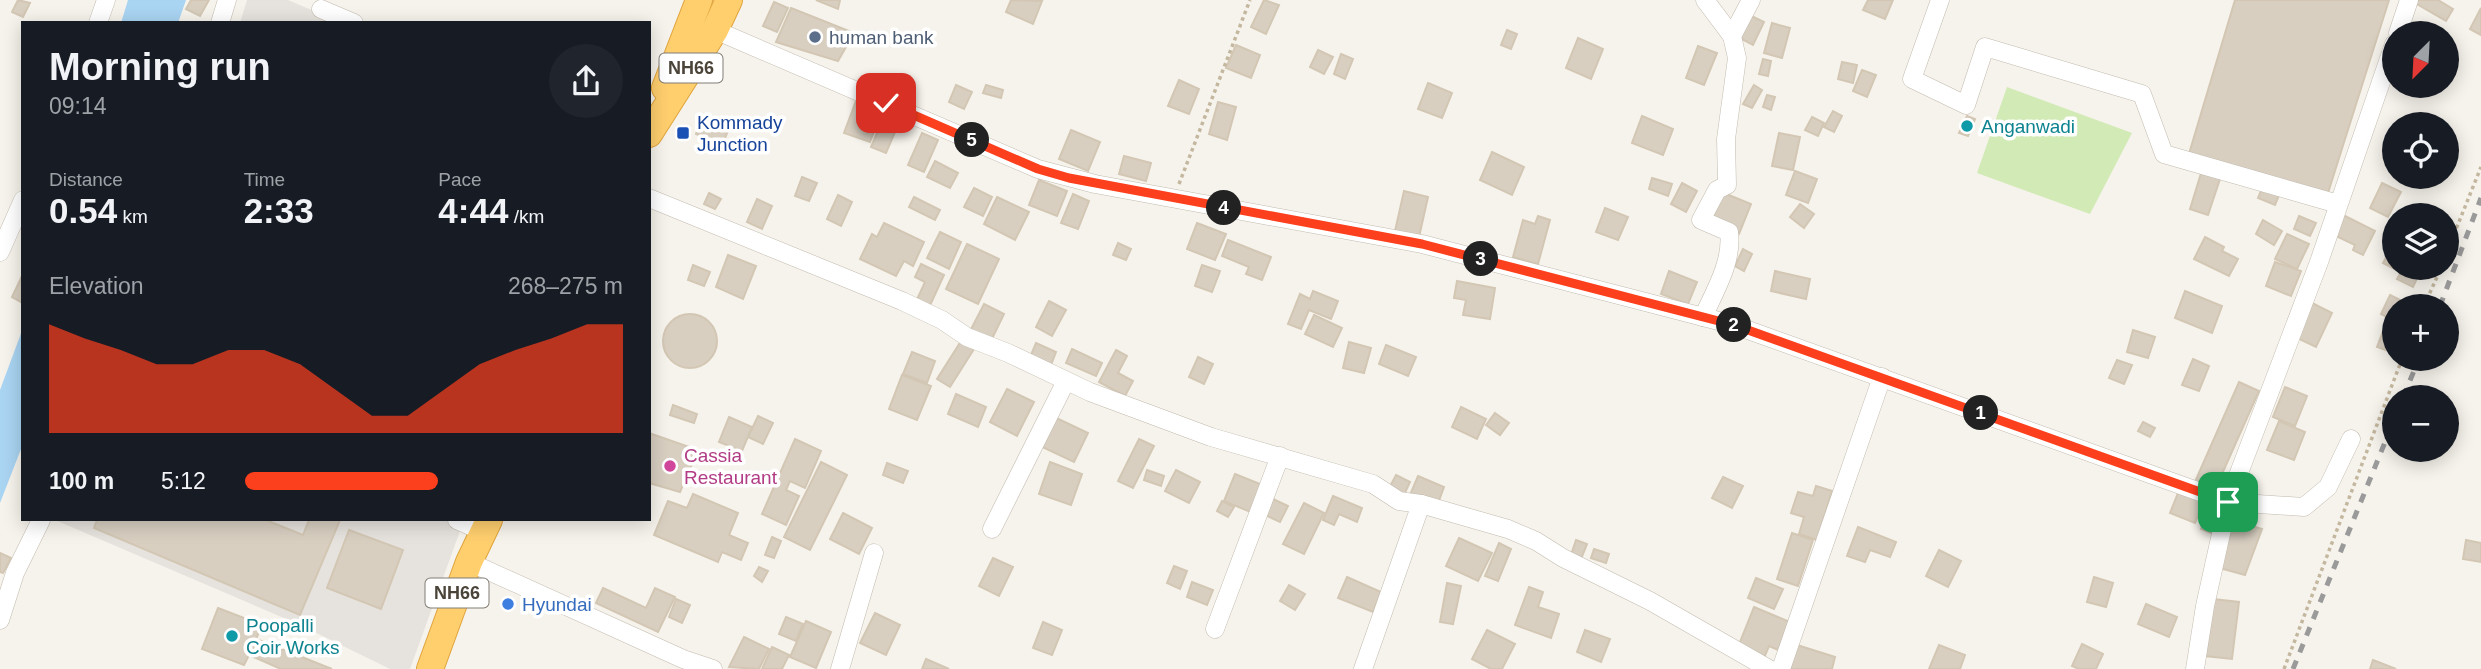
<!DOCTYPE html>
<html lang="en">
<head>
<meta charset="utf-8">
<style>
	:root { --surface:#171b24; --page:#20242c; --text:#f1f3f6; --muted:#9ea1a6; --accent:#fc3f1d }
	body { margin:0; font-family:Arial,sans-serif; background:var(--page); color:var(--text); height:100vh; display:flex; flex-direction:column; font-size:26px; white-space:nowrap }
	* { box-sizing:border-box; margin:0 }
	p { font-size:23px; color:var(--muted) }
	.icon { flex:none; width:38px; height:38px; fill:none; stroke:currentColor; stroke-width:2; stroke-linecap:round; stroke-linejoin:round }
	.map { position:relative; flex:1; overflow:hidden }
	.sheet { position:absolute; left:21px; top:21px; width:630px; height:500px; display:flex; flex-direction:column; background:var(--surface); border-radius:0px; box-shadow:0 4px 18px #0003 }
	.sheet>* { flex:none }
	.needle { width:46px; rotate:204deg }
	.buttons { position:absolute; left:2382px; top:21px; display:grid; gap:14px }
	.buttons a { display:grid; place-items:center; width:77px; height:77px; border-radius:50%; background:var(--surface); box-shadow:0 4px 18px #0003; font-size:35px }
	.pin { position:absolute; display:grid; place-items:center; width:60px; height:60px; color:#fff; margin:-30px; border-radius:14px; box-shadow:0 4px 10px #0006 }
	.km { position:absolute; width:35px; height:35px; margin:-18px; border-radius:50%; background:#222; color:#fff; font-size:19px; line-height:35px; text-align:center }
	.round { display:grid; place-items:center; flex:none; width:74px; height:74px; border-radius:37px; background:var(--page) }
	.head { display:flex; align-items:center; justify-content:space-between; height:119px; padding:0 28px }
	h1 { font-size:38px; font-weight:700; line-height:52px }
	.metrics { display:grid; grid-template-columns:repeat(3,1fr); gap:10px; height:119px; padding:7px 28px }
	.metrics div { display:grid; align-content:center }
	.metrics b { font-size:35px; font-weight:700 }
	.metrics small { font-size:19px; font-weight:400 }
	.metrics p { font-size:19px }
	.chart { height:196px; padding:14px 28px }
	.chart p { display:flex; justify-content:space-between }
	.chart svg { width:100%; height:126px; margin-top:7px; fill:var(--accent); opacity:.7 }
	ul { padding:0 28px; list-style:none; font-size:23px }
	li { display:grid; grid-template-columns:112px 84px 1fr; align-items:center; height:52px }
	li i { height:18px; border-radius:9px; background:var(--accent) }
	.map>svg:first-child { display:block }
	.industrial { fill:#e6e2dd }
	.green { fill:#d2eab5 }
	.water { fill:#a9d4f2 }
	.building { fill:#d8cfc1; stroke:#d3c7b4; stroke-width:2 }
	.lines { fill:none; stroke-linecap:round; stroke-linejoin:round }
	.minor-casing { stroke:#c2bbae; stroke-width:19 }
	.highway-casing { stroke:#e0a43c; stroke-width:28 }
	.path { stroke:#c4b79f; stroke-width:3.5; stroke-dasharray:3.5 3.5; stroke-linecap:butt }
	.minor { stroke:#fff; stroke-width:18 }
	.highway { stroke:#ffcf6e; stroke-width:26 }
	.rail { stroke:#9a9a9a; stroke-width:5; stroke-dasharray:9 9; stroke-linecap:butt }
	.route-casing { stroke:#fff; stroke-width:14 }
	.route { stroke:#fc3f1d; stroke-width:9 }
	.service-dot { fill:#5c6f8a; stroke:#fff; stroke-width:2.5 }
	.culture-dot { fill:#0f9aa8; stroke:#fff; stroke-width:2.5 }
	.transit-dot { fill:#1a4fb4; stroke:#fff; stroke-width:2.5 }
	.hotel-dot { fill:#d1479c; stroke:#fff; stroke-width:2.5 }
	.shop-dot { fill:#3f7fe0; stroke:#fff; stroke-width:2.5 }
	.labels { text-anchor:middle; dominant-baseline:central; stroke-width:7; stroke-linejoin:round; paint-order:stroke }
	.shield { fill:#fff; stroke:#817c74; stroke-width:2 }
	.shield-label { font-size:18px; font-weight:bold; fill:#4b4439 }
	.service-label { font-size:19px; fill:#4e5e75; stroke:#fff; text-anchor:start }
	.transit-label { font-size:19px; fill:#164399; stroke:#fff; text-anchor:start }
	.culture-label { font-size:19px; fill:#0d838f; stroke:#fff; text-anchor:start }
	.hotel-label { font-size:19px; fill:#b23c85; stroke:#fff; text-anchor:start }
	.shop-label { font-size:19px; fill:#366cbe; stroke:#fff; text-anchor:start }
</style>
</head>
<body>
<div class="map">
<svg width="2481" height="669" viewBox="0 0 2481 669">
	<rect width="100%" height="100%" fill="#f6f3ec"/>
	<!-- industrial -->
	<g class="industrial">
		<polygon points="247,0 288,0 342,23 240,23"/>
		<polygon points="55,520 464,520 410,669 390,669 298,624"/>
	</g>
	<!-- green -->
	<polygon class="green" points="2007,87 2132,133 2090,214 1977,173"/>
	<!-- water -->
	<g class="water">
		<polygon points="128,0 186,0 178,23 121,23"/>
		<polygon points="23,328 23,444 0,503 0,390"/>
	</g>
	<!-- building -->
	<g class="building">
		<polygon points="18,0 30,3 23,17 12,12"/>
		<polygon points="191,0 209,0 200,16 186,9"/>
		<polygon points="816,0 840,0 838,9"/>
		<polygon points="1011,0 1042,1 1033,24 1006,12"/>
		<polygon points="1264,0 1279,5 1266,34 1251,27"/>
		<polygon points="1868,0 1893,0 1885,19 1863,10"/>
		<polygon points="2235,0 2389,0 2327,196 2188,157"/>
		<polygon points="2417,0 2438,0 2453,9 2446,21 2415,3"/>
		<polygon points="774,2 788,8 777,32 763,26"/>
		<polygon points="791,8 854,33 838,61 776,42"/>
		<polygon points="2481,8 2481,35 2470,29"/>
		<polygon points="1745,13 1764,22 1753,45 1734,35"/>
		<polygon points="1772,23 1790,28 1782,58 1764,53"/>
		<polygon points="1507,30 1517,34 1511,49 1501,45"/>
		<polygon points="1578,38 1603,49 1591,79 1566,68"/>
		<polygon points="1236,45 1260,55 1251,78 1226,68"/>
		<polygon points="1698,46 1717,53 1704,85 1686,78"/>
		<polygon points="1318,50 1333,57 1324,74 1310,67"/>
		<polygon points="1341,54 1353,59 1345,79 1334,74"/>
		<polygon points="1763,59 1771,61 1768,76 1759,74"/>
		<polygon points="1842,62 1857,65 1853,83 1838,79"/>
		<polygon points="1862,70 1876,75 1867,97 1853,91"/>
		<polygon points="1179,80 1199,89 1189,114 1168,106"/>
		<polygon points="1428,83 1452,93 1442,118 1418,109"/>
		<polygon points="956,85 972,92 964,109 949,102"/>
		<polygon points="986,85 1003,90 1001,98 983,93"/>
		<polygon points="1754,85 1762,90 1752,108 1743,104"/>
		<polygon points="1767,95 1775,97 1771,110 1763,107"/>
		<polygon points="856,101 882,110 870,142 844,133"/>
		<polygon points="1218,102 1236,107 1227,140 1209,134"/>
		<polygon points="1833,111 1842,116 1834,132 1824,127"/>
		<polygon points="1642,116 1673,129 1663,155 1632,143"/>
		<polygon points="1967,116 1975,119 1968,136 1959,133"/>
		<polygon points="1812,117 1824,123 1818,136 1805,130"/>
		<polygon points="702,119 728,131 722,145 696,134"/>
		<polygon points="880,126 895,132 886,153 871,147"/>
		<polygon points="1071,130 1100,142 1088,171 1059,159"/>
		<polygon points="922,133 938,140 924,172 908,165"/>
		<polygon points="1779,133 1800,137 1793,170 1772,166"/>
		<polygon points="1492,152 1524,167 1512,195 1480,180"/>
		<polygon points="1124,156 1151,163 1146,181 1119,174"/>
		<polygon points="935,161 958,173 950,188 927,177"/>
		<polygon points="2202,170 2221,176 2208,215 2190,209"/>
		<polygon points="1795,171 1817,179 1808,203 1786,195"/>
		<polygon points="802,177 817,183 809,201 795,196"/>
		<polygon points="1652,178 1672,184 1668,196 1649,189"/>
		<polygon points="1039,180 1067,191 1057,216 1029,205"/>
		<polygon points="1682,183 1697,191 1686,212 1671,204"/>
		<polygon points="2382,183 2401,192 2388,217 2370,208"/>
		<polygon points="2263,186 2280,193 2275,205 2258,198"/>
		<polygon points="974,188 992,197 983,216 964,207"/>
		<polygon points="1404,191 1428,197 1419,237 1395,231"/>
		<polygon points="1719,191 1751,204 1739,234 1707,221"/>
		<polygon points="709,193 721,199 715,209 704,204"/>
		<polygon points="1073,194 1089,201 1078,229 1061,223"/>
		<polygon points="838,195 852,202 841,226 827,219"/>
		<polygon points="914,197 940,210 935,220 909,207"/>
		<polygon points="997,197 1029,212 1015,240 984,224"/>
		<polygon points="757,199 772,206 762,229 747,222"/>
		<polygon points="1800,204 1814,214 1804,228 1790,217"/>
		<polygon points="1605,208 1628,217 1618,240 1596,232"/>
		<polygon points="2343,215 2375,231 2363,255 2353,250 2355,245 2334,235"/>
		<polygon points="1538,216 1550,220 1538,264 1513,257 1523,220 1535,224"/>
		<polygon points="2299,216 2316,223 2310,236 2294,229"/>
		<polygon points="2263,220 2282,231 2274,245 2256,234"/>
		<polygon points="884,223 924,242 913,266 904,261 896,276 860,259 872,234 877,237"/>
		<polygon points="1197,223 1226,234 1215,260 1187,249"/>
		<polygon points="940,232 961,242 949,269 927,258"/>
		<polygon points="2287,234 2309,244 2297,269 2275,259"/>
		<polygon points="2205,237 2224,247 2222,251 2238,259 2229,276 2194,259"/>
		<polygon points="1228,240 1271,257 1262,280 1246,274 1249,267 1222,256"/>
		<polygon points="1118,243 1131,249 1126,260 1113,255"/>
		<polygon points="967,244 999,259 978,304 946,289"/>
		<polygon points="1743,249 1752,254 1744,271 1735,266"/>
		<polygon points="2389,252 2394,255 2394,268 2422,268 2413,287 2397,279 2401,272 2383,263"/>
		<polygon points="728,255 756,266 743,299 716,287"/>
		<polygon points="2275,262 2301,271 2291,296 2266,286"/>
		<polygon points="921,264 944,275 927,312 914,306 925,282 915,277"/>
		<polygon points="693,265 710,272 704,286 688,280"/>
		<polygon points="1202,265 1220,271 1212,292 1195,286"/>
		<polygon points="1669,271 1697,282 1688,304 1661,294"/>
		<polygon points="1775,271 1810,279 1806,299 1771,291"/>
		<polygon points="21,278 23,298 21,302 12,297"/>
		<polygon points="1457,281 1495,288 1490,319 1463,315 1466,300 1454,298"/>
		<polygon points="1313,291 1338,301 1331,319 1309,310 1301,329 1288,324 1300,294 1310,299"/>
		<polygon points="2185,291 2222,306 2212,333 2175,318"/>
		<polygon points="2390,295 2400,300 2397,306 2394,306 2391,319 2381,314"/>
		<polygon points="1049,301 1066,310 1052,336 1036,327"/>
		<polygon points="2310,302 2332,313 2316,347 2293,336"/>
		<polygon points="984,304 1004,314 989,345 968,335"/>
		<circle cx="690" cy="341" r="27"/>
		<polygon points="1314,315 1342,328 1333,347 1305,334"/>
		<polygon points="2385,326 2394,329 2394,344 2391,352 2377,347"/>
		<polygon points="2133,330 2155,337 2148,358 2127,352"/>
		<polygon points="961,341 974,349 950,387 937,379"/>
		<polygon points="1349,342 1371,348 1364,373 1343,368"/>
		<polygon points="1036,343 1056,352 1049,370 1028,362"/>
		<polygon points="1386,345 1416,357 1408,376 1379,364"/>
		<polygon points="1072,349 1102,363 1096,376 1066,363"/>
		<polygon points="1116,350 1127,356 1118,373 1133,381 1125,396 1099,382"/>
		<polygon points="912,352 935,361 927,383 903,374"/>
		<polygon points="1198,357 1213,364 1204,384 1189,377"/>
		<polygon points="2193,359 2209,366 2199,391 2182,385"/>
		<polygon points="2117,360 2132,365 2124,384 2109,378"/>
		<polygon points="902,375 931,386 917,420 889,409"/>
		<polygon points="2239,382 2259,391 2214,492 2194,484"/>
		<polygon points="2285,387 2307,396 2295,426 2273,417"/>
		<polygon points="1007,389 1034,402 1017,436 990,422"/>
		<polygon points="956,394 986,407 978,427 948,414"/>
		<polygon points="673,405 697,414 694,423 670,415"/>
		<polygon points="1461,407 1486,419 1477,439 1452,427"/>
		<polygon points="1495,413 1509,423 1500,435 1486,425"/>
		<polygon points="1050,415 1088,433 1074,462 1036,444"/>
		<polygon points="758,416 773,423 763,444 748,437"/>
		<polygon points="729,417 752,427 742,451 719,442"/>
		<polygon points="2279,421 2305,432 2294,460 2267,450"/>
		<polygon points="2143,422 2155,428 2150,437 2138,431"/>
		<polygon points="649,433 698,450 680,492 649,483"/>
		<polygon points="795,439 821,451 805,488 790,481 786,490 799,496 786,525 762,514"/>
		<polygon points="1139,439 1154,446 1133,488 1118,481"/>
		<polygon points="821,462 847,475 810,550 784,537"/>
		<polygon points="1050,462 1082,474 1071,505 1039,494"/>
		<polygon points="887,463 908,471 903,483 883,475"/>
		<polygon points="1147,470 1164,476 1161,486 1144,480"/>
		<polygon points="1176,470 1200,482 1189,503 1165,491"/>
		<polygon points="1235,474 1265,486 1253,513 1224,501"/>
		<polygon points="1396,475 1410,482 1402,499 1387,492"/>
		<polygon points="1418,476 1444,487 1437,506 1410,495"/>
		<polygon points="1723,477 1743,486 1732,508 1712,498"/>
		<polygon points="1816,486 1832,491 1817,540 1799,534 1804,517 1791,513 1798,492 1813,496"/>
		<polygon points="2180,488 2205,498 2195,523 2170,513"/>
		<polygon points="693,494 738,513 729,535 748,543 741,560 722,552 718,562 654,535 668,501 687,508"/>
		<polygon points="1333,496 1362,508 1357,522 1339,514 1334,525 1323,520"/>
		<polygon points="1273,499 1288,506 1280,522 1265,515"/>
		<polygon points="1222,501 1234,507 1228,517 1217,511"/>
		<polygon points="1304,503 1324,513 1304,554 1283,544"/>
		<polygon points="843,513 872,528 859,554 830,539"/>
		<polygon points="2205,517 2217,521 2212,533 2201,529"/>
		<polygon points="97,520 266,520 303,535 309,520 340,520 300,615 94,528"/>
		<polygon points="2230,520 2262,529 2245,575 2216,567"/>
		<polygon points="1858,527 1896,542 1890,557 1870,550 1865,562 1847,556"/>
		<polygon points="349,530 403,550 381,609 327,588"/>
		<polygon points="1792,533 1813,540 1798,586 1777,579"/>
		<polygon points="772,537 781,541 774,558 765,555"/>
		<polygon points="1459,538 1492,553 1478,581 1446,566"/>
		<polygon points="1576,540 1587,544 1581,559 1571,555"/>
		<polygon points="2466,540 2481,543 2481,562 2463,559"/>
		<polygon points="1499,543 1511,549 1498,581 1485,576"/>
		<polygon points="1594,549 1609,554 1606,563 1591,558"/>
		<polygon points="1939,550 1961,561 1948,587 1926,576"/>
		<polygon points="0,553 11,558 3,573 0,572"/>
		<polygon points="993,558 1013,567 999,596 979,586"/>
		<polygon points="1174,566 1187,571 1180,589 1167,583"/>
		<polygon points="759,567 768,571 762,582 754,576"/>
		<polygon points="1347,577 1381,592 1373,612 1338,598"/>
		<polygon points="2094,577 2113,583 2106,607 2087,602"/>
		<polygon points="1756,578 1783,589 1774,609 1748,598"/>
		<polygon points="1192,582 1213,590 1207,605 1187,597"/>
		<polygon points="1447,583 1461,586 1453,624 1440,622"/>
		<polygon points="1289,585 1305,594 1295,610 1280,601"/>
		<polygon points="1529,587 1543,592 1538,607 1559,614 1551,638 1515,625"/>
		<polygon points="603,588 646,608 655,588 675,597 658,632 596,603"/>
		<polygon points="676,599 690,605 682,623 669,617"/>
		<polygon points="2213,599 2239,602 2232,659 2205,656"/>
		<polygon points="2146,604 2177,617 2169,637 2138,624"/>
		<polygon points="1754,607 1790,622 1778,650 1769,646 1764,658 1738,647"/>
		<polygon points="218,608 262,625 256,639 332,669 281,669 249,655 244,665 202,649"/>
		<polygon points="875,613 900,625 886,655 860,643"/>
		<polygon points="786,617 803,624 796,641 779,634"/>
		<polygon points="806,621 831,632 816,668 790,657"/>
		<polygon points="1043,622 1062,630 1052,655 1033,648"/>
		<polygon points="1487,630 1515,644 1502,669 1491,669 1472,659"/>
		<polygon points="1585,630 1610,639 1601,662 1577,652"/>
		<polygon points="744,637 769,649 759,669 729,667"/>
		<polygon points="2082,644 2103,654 2096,669 2079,669 2072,666"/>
		<polygon points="1797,645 1835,657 1832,669 1790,669"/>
		<polygon points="1939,645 1965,655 1960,669 1929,669"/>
		<polygon points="772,647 789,655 782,669 762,669"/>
		<polygon points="926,659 949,669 922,669"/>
		<polygon points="2373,660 2396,669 2370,669"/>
	</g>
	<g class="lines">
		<defs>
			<g id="minor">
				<polyline points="1705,0 1732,36"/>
				<polyline points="1940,0 1912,79 1966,105 1985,47 2142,94 2164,154 2338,204"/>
				<polyline points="321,9 354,23"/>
				<polyline points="98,23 106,0"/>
				<polyline points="220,23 227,0"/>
				<polyline points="715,30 1038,169 1095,184 1422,244 1734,325 2228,502 2304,507 2328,487 2351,439"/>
				<polyline points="2398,33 2409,0"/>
				<polyline points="649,198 902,301 942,320 967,337 1008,353 1090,392 1211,437 1373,484 1399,501 1421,504 1508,529 1536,541 1563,558 1650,601 1769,669"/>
				<polyline points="0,252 23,200"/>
				<path d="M1703,317C1715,291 1733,261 1729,232L1701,220L1717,190L1727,185L1726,139L1737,58L1732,36L1751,0"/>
				<polyline points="457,520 484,532"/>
				<polyline points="992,529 1066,381"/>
				<polyline points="469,562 683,659 713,669"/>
				<polyline points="0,620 15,573 41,520"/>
				<polyline points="1215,629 1280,456"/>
				<polyline points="840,669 874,553"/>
				<polyline points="1363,669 1421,504"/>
				<polyline points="1781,669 1882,377"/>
				<polyline points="2195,669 2205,606 2228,502 2319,262 2394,44"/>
			</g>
			<g id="highway">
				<polyline points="665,88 699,0"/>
				<polyline points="649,134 715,30 729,0"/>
				<polyline points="430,669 469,562 489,520"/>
			</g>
		</defs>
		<!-- minor casing -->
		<use href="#minor" class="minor-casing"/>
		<!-- highway casing -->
		<use href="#highway" class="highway-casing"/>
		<!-- path -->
		<g class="path">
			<polyline points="1179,184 1250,0"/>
			<polyline points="2446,254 2481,167"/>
			<polyline points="2424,306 2441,268"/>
			<polyline points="2284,669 2402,359"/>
		</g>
		<!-- minor -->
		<use href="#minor" class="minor"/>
		<!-- highway -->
		<use href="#highway" class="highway"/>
		<!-- rail -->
		<g class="rail">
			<polyline points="2440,306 2481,198"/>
			<polyline points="2403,397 2419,359"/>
			<polyline points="2293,669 2394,420"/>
		</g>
	</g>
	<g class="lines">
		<defs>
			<polyline id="route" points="886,103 1038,169 1069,178 1422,244 1734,325 2228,502"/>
		</defs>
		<!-- route casing -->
		<use href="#route" class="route-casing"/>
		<!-- route -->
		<use href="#route" class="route"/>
	</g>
	<!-- markers -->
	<circle class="service-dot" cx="815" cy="37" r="7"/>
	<g class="culture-dot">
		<circle cx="1967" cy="126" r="7"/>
		<circle cx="232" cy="636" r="7"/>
	</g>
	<rect class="transit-dot" x="676" y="126" width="14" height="14" rx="3.5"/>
	<circle class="hotel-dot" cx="670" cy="466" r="7"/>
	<circle class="shop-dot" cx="508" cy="604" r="7"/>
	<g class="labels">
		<!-- shield labels -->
		<g class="shield">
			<rect x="659.5" y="53.5" width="63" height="29" rx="5"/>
			<rect x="425.5" y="578.5" width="63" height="29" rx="5"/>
		</g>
		<g class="shield-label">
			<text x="691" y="68">NH66</text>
			<text x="457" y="593">NH66</text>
		</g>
		<!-- service labels -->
		<g class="service-label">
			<text x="829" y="37">human bank</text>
		</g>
		<!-- transit labels -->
		<g class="transit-label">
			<text x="697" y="122">Kommady<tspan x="697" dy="22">Junction</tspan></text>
		</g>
		<!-- culture labels -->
		<g class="culture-label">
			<text x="1981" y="126">Anganwadi</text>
			<text x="246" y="625">Poopalli<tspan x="246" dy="22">Coir Works</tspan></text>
		</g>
		<!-- hotel labels -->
		<g class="hotel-label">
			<text x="684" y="455">Cassia<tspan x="684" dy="22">Restaurant</tspan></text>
		</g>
		<!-- shop labels -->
		<g class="shop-label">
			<text x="522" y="604">Hyundai</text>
		</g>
	</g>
</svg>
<div class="buttons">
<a><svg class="needle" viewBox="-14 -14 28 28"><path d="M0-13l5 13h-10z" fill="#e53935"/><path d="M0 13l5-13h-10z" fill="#9ea1a6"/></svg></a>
<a><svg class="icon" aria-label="locate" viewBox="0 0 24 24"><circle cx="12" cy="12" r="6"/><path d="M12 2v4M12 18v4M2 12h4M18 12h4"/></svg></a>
<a><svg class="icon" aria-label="layers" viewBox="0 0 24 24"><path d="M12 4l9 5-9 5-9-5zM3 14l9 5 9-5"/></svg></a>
<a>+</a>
<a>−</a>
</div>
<div class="pin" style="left:2228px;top:502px;background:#1e9e55"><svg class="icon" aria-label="arrive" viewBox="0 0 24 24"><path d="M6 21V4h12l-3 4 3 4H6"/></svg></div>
<div class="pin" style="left:886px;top:103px;background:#d93025"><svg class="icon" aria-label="check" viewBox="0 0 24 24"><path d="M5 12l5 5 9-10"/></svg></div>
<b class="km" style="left:1981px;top:413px">1</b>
<b class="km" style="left:1734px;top:325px">2</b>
<b class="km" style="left:1481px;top:259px">3</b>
<b class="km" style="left:1224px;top:208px">4</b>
<b class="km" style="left:972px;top:140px">5</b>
<section class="sheet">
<div class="head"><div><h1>Morning run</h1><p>09:14</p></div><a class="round"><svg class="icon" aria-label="share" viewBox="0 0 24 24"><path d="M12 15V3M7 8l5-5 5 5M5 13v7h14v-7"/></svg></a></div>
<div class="metrics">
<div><p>Distance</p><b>0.54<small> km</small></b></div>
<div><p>Time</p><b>2:33</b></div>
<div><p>Pace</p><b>4:44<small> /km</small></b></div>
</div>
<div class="chart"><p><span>Elevation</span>268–275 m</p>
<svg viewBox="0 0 160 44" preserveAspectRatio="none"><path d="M0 44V6L10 11L20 15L30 20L40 20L50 15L60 15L70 20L80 29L90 38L100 38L110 29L120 20L130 15L140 11L150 6L160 6V44z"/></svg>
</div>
<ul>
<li><b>100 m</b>5:12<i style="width:51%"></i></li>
</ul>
</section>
</div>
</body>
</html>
